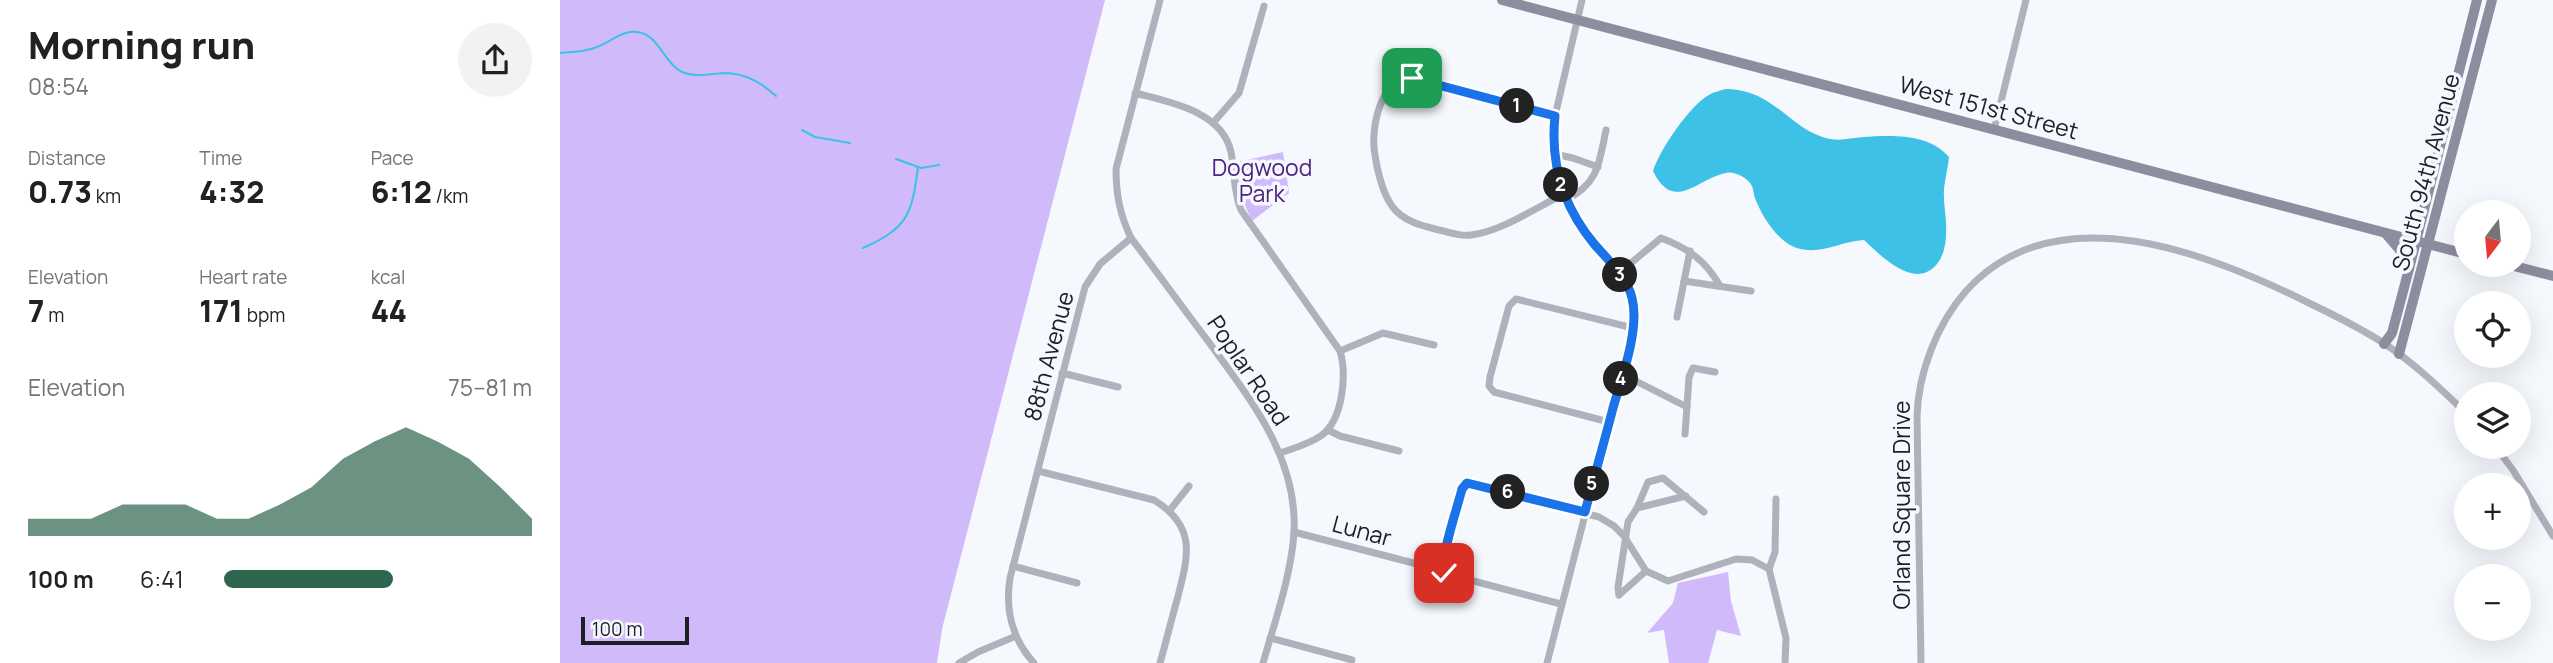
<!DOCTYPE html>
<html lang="en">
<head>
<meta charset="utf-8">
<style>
	:root { --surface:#fff; --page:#f2f2f2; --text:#202124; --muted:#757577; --accent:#2e654d }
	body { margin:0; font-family:Manrope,sans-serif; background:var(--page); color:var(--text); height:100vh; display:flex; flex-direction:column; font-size:26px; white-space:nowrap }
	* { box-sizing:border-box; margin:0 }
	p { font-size:23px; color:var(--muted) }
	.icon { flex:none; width:38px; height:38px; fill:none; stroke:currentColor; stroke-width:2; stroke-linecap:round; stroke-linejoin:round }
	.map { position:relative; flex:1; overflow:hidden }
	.panel { display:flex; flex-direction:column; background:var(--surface); width:560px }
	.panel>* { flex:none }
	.needle { width:46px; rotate:196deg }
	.buttons { position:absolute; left:1894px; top:200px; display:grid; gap:14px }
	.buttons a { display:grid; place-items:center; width:77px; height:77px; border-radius:50%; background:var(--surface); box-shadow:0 7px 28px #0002; font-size:35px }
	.scale { position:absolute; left:21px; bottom:18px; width:108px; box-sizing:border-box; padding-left:7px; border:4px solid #1a1f28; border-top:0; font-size:19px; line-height:24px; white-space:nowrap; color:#1a1f28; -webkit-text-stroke:5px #f5f8fd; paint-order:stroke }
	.pin { position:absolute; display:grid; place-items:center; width:60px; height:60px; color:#fff; margin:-30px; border-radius:14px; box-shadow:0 4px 10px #0006 }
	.km { position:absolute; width:35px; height:35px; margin:-18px; border-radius:50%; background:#222; color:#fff; font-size:19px; line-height:35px; text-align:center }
	.round { display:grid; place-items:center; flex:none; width:74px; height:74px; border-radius:37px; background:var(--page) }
	.overview { display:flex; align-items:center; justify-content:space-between; height:119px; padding:0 28px }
	h1 { font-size:38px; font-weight:800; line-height:52px }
	.stats { display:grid; grid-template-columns:repeat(3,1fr); gap:10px; height:119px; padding:7px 28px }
	.stats div { display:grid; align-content:center }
	.stats b { font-size:30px; font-weight:800 }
	.stats small { font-size:19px; font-weight:400 }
	.stats p { font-size:19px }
	.chart { height:196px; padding:14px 28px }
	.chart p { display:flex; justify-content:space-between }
	.chart svg { width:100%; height:126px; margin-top:7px; fill:var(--accent); opacity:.7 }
	ul { padding:0 28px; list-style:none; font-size:23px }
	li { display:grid; grid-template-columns:112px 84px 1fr; align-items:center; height:52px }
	li i { height:18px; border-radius:9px; background:var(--accent) }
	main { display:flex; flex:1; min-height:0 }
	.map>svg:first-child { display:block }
	.green { fill:#d1bafa }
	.water { fill:#3ec1e7 }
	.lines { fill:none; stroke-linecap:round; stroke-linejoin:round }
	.stream { stroke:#3ec1e7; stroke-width:2 }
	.street { stroke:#afb1bd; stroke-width:7 }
	.secondary { stroke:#8c8ea0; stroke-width:10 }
	.route-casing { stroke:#fff; stroke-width:14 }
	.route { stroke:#1a73e8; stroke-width:9 }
	.labels { text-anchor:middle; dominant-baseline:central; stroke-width:7; stroke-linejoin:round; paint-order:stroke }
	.street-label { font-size:23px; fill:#1a1f28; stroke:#f5f8fd }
	.park-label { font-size:23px; fill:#4f2282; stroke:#f5f8fd }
</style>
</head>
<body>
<main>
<section class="panel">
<div class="overview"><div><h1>Morning run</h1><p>08:54</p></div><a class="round"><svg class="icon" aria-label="share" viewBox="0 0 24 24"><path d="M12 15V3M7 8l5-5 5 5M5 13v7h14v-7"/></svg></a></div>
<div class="stats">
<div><p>Distance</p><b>0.73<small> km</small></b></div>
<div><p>Time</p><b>4:32</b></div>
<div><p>Pace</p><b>6:12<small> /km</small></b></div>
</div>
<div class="stats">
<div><p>Elevation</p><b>7<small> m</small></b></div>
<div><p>Heart rate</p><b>171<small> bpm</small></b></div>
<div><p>kcal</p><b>44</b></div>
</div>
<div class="chart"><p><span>Elevation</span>75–81 m</p>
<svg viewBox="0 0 160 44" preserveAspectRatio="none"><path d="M0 44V38L10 38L20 38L30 33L40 33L50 33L60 38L70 38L80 33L90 27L100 17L110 11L120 6L130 11L140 17L150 27L160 38V44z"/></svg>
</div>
<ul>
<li><b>100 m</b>6:41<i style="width:55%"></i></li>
</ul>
</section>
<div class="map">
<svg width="1993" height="663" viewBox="0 0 1993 663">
	<rect width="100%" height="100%" fill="#f5f8fd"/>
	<!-- green -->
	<g class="green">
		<polygon points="0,0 545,0 382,629 377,663 0,663"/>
		<polygon points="723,152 729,193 692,221 679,192 677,162"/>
		<polygon points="1168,572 1171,601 1181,636 1157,630 1148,663 1109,663 1104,630 1087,633 1113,603 1118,583"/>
	</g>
	<!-- water -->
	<path class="water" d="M1165,89C1215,89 1230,131 1270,139C1282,141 1292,138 1303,137C1331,135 1369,133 1389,157C1388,168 1385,178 1384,189C1383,204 1387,218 1386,233C1386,244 1384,255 1377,264C1355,291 1321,256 1304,240C1282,241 1263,254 1240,249C1219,244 1202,217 1195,198C1193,193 1194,188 1190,183C1185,177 1174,171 1166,173C1138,178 1114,214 1093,171C1099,151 1130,105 1149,95C1153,92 1160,91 1165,89Z"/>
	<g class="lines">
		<!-- stream -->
		<g class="stream">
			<path d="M0,53C13,52 25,52 37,47C51,42 62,30 77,32C98,34 103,61 120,71C136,79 151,73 168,73C186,74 203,84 216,96"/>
			<polyline points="242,130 255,137 290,143"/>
			<polyline points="336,159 361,168 379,165"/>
			<path d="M303,248C348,228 352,214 358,167"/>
		</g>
		<!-- street -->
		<g class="street">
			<path d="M600,0L556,169C556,195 560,215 571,238C597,272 622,307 648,341C690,399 738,457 734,533C731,576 715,621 703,663"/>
			<path d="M575,93C609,102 662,111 671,152C675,172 673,191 681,210L780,351C787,374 783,419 762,435C750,444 734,448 720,453"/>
			<path d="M995,116L852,78C820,76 810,131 815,155C817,170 823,194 832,206C842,221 863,226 879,230C889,232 900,237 911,235C940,232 977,207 1004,194"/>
			<polyline points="653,123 679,93 704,6"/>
			<polyline points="1434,130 1466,0"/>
			<polyline points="994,154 1013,158 1038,167"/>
			<path d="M1006,200C1039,183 1039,163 1046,130"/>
			<path d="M1059,273L1101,238C1128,248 1146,261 1160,286"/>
			<polyline points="1124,281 1191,291"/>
			<polyline points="1117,317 1130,251"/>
			<polyline points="780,351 823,333 874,345"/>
			<polyline points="502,373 558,387"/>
			<polyline points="1062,374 1127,407"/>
			<polyline points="1049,422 934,392 929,386 930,377 949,306 956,299 1073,328"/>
			<polyline points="768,430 780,436 839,451"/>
			<polyline points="1125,434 1129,377 1133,368 1155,372"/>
			<polyline points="1935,446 1953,470 1993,536"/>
			<path d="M478,471L594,500C638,527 628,557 617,600C611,621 606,642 600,663"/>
			<polyline points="1077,508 1126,496"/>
			<polyline points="610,510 629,486"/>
			<polyline points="1024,513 1039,517 1054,526 1064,536 1086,571 1108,581 1176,559 1192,560 1209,569 1226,638 1225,663"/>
			<polyline points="734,532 861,565"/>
			<polyline points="453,566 517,583"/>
			<polyline points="1209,569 1215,552 1216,499"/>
			<polyline points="1059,595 1058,587 1068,522 1077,508 1088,482 1103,478 1144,512"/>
			<polyline points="1059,595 1086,571"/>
			<polyline points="1001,604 887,574 882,567 902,489 907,483 1025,512"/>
			<polyline points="710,638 792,660"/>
			<polyline points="399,663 418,652 456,636"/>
			<path d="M474,663C452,639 445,610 450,578L525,287L540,264L571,238"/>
			<polyline points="987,663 1073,328 1074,308 1070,290 1017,220 1004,194 996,165 993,140 995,116 1022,0"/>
			<path d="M1361,663L1357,417C1358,373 1377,324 1406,291C1496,191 1651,254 1751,304C1776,316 1802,329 1825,344C1854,363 1881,389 1906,413"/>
		</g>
		<!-- secondary -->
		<g class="secondary">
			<polyline points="942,0 1906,254"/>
			<polyline points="1827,235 1839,249 1849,269"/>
			<polyline points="1946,264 1993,276"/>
			<polyline points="1824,344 1832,333 1849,269 1917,0"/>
			<polyline points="1839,354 1932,0"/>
		</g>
	</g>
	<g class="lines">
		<defs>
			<path id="route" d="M852,78L995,116C990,164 1004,208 1035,245C1049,261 1067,277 1072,298C1080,329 1062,377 1053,408C1044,443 1034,477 1025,512L907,483L902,489C898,506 879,560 884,573"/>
		</defs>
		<!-- route casing -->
		<use href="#route" class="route-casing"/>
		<!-- route -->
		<use href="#route" class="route"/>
	</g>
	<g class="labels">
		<!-- street labels -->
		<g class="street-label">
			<text transform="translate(1429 107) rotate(15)">West 151st Street</text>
			<text transform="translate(1865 172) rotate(-75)">South 94th Avenue</text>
			<text transform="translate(488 356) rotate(-75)">88th Avenue</text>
			<text transform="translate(689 370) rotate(56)">Poplar Road</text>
			<text transform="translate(1341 505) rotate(-90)">Orland Square Drive</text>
			<text transform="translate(802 530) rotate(15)">Lunar</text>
		</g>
		<!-- park labels -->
		<g class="park-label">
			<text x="702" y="167">Dogwood<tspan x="702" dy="26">Park</tspan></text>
		</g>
	</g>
</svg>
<div class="buttons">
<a><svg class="needle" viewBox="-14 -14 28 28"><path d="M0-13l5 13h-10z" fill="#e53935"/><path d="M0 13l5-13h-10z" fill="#757577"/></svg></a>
<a><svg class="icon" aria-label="locate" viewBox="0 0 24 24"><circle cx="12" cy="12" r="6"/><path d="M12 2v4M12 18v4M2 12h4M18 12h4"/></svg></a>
<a><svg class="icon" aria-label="layers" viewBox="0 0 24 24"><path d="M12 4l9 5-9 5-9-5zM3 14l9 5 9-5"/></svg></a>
<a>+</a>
<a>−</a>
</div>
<div class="scale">100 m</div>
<div class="pin" style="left:852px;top:78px;background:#1e9e55"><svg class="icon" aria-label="arrive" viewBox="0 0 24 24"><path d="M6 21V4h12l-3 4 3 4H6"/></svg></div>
<div class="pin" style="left:884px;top:573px;background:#d93025"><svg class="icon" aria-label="check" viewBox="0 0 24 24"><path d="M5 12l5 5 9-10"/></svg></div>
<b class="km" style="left:957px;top:106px">1</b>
<b class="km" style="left:1001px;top:185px">2</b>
<b class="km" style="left:1060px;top:275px">3</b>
<b class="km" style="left:1061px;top:379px">4</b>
<b class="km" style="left:1032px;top:484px">5</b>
<b class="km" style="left:948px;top:492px">6</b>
</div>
</main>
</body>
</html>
